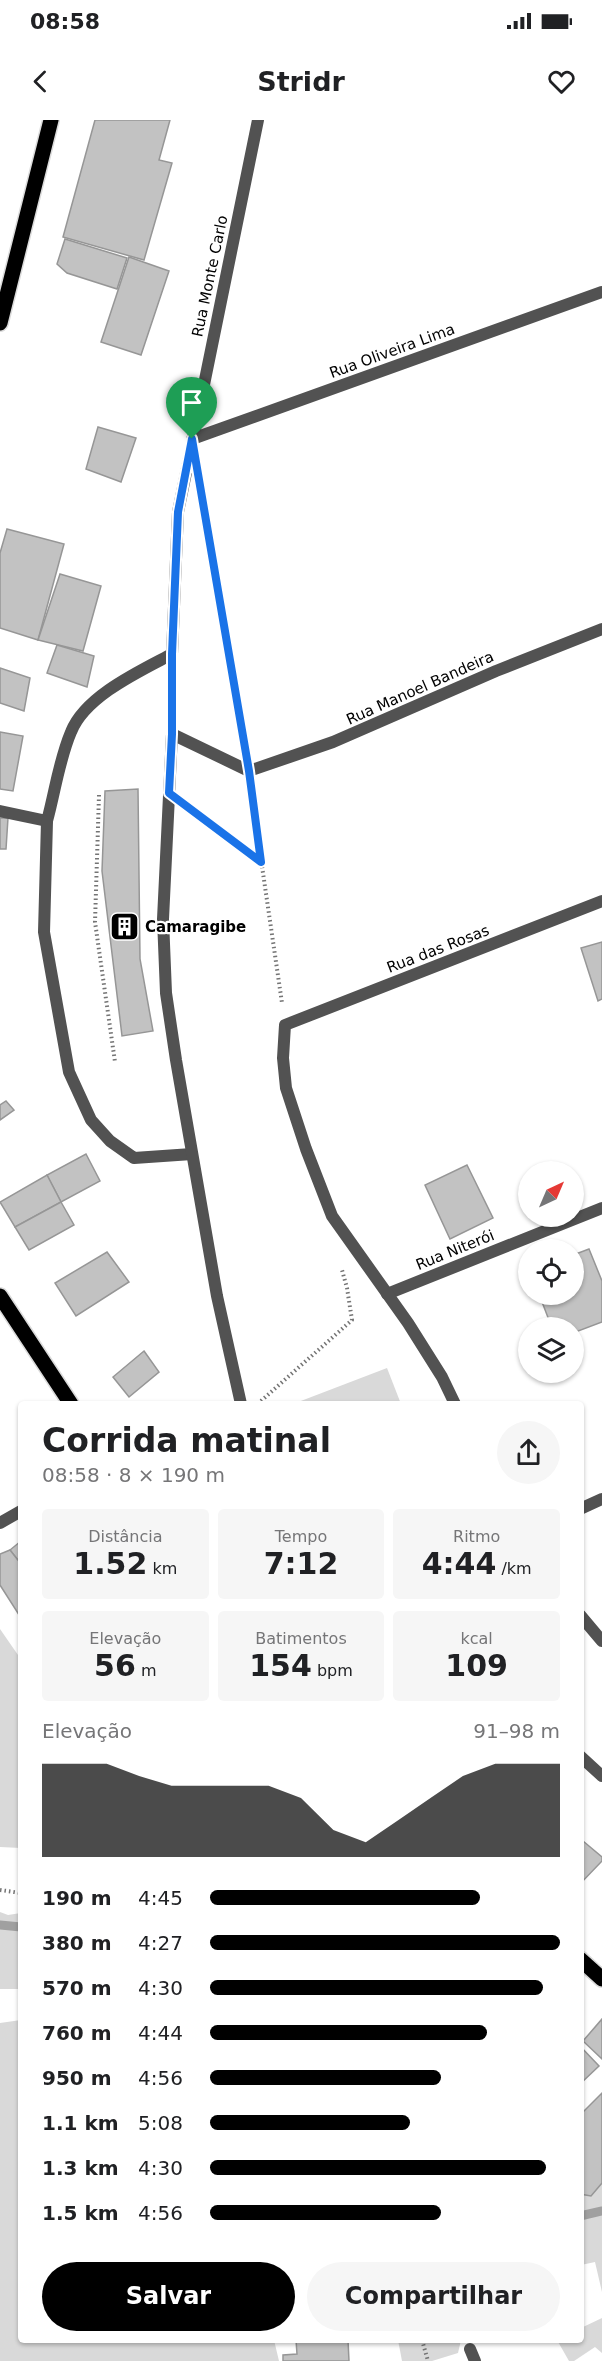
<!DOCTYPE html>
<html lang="pt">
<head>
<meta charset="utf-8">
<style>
	:root { --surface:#fff; --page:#f6f6f6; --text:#202124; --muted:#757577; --accent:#000 }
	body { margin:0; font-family:"DejaVu Sans",sans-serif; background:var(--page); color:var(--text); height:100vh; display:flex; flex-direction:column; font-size:22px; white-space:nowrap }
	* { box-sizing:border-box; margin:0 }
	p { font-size:20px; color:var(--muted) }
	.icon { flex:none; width:33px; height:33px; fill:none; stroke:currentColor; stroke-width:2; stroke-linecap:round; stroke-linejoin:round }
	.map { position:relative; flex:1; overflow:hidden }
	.sheet { position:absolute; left:18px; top:1281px; width:566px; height:942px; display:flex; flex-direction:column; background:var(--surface); border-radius:6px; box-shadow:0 2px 4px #0004 }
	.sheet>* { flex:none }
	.needle { width:39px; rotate:44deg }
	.controls { position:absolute; left:518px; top:1041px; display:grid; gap:12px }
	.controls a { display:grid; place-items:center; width:66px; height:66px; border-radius:50%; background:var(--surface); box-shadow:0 2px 4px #0004; font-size:30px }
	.pin { position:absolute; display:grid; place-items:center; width:51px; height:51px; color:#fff; margin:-62px -26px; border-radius:50% 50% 50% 0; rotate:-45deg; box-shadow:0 0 6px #0007 }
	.pin .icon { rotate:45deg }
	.round { display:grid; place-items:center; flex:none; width:63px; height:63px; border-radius:32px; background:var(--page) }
	.headline { display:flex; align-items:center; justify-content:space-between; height:102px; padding:0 24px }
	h1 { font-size:33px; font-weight:800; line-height:45px }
	.stats { display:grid; grid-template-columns:repeat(3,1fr); gap:9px; height:102px; padding:6px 24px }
	.stats div { display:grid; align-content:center; border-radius:6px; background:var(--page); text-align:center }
	.stats b { font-size:30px; font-weight:800 }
	.stats small { font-size:16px; font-weight:400 }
	.stats p { font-size:16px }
	.chart { height:168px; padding:12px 24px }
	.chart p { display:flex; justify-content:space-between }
	.chart svg { width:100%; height:108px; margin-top:6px; fill:var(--accent); opacity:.7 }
	.primary-button { display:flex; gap:12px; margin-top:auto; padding:12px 24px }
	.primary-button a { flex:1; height:69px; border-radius:36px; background:var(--accent); color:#fff; font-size:24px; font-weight:800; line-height:69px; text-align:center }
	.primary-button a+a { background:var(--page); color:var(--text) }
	ul { padding:0 24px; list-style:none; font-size:20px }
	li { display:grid; grid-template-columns:96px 72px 1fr; align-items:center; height:45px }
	li i { height:15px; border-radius:8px; background:var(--accent) }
	.status { display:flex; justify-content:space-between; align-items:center; height:42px; padding:0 30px; background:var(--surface); direction:ltr }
	.status svg { height:16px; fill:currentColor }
	header { display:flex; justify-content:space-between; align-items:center; height:78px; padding:0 24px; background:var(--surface); font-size:27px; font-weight:800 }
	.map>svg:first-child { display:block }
	.green { fill:#d9d9d9 }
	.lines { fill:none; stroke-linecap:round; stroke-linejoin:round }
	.stream { stroke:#a0a0a0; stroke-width:9 }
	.building { fill:#c2c2c2; stroke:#969696; stroke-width:1.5 }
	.primary-casing { stroke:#dbdbdb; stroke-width:18 }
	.path { stroke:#747474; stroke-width:4; stroke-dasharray:1.5 3; stroke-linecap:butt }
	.street { stroke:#525252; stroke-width:12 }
	.primary { stroke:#000; stroke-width:15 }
	.route-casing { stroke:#fff; stroke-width:12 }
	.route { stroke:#1a73e8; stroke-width:8 }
	.labels { text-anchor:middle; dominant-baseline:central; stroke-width:4.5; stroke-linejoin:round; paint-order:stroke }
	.street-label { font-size:15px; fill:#000; stroke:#fff }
	.poi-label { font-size:15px; font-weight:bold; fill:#000; stroke:#fff; text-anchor:start }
</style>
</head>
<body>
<div class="status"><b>08:58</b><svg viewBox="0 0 49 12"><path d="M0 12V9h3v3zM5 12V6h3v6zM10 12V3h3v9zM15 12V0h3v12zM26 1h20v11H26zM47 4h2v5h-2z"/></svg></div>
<header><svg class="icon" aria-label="back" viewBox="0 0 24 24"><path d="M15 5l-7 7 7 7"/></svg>Stridr<svg class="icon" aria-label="heart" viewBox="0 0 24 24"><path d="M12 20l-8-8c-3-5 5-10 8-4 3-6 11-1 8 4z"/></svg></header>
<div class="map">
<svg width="602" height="2241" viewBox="0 0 602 2241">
	<rect width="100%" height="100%" fill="#fff"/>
	<!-- green -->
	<g class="green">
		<polygon points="387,1248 401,1284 293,1284"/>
		<polygon points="0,1509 18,1535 21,1534 21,1728 0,1727"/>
		<polygon points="0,1792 8,1795 21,1793 21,1869 0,1869"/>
		<polygon points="21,1900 21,2220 274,2220 279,2241 0,2241 0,1903"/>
		<polygon points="602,2063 602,2172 595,2142 581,2145 580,2074 591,2076"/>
		<polygon points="602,2198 602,2233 595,2227 574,2241 569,2241 557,2220 580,2220 581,2208"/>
		<polygon points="398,2220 461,2220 458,2233 432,2241 402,2241"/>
	</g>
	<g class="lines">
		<!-- stream -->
		<g class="stream">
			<polyline points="0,1805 21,1807"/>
			<polyline points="580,2096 602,2091"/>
		</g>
	</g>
	<!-- building -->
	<g class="building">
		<polygon points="95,0 170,0 159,40 172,43 144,140 63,117"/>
		<polygon points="65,119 127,138 117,169 67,153 57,144"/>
		<polygon points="129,137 169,151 141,235 101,222"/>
		<polygon points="98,307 136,318 121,362 86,349"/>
		<polygon points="7,409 64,424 38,520 0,508 0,433"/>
		<polygon points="60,454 101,466 83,531 38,520"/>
		<polygon points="57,525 94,536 87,567 47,553"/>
		<polygon points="0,548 30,558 24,591 0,583"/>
		<polygon points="0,612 23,616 13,671 0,669"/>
		<polygon points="138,669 140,839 153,911 122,916 102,751 105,671"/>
		<polygon points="0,698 8,698 6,729 0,729"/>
		<polygon points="602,822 602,879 598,881 581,828"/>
		<polygon points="6,981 14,990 0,1000 0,985"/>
		<polygon points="86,1034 100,1061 61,1082 47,1055"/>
		<polygon points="467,1045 493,1098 450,1119 425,1065"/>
		<polygon points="47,1055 61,1082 15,1107 0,1082"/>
		<polygon points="61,1082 74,1105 29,1130 15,1107"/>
		<polygon points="589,1129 602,1161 602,1202 573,1213 573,1208 552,1208 539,1174 573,1174 573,1135"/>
		<polygon points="107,1132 129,1162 76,1196 55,1163"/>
		<polygon points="144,1231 159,1252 129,1277 113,1257"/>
		<polygon points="21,1421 21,1444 10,1430"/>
		<polygon points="10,1430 21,1444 21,1498 0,1465 0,1434"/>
		<polygon points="583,1721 602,1737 602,1741 580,1764 580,1723"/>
		<polygon points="602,1899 602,1939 583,1921"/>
		<polygon points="580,1926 599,1946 580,1964"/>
		<polygon points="602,1973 602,2063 591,2076 580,2074 580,1995"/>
		<polygon points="296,2220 348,2220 349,2241 283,2241 283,2235 297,2234"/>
	</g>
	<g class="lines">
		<defs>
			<g id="primary">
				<polyline points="0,203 51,0"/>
				<polyline points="0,1176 71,1284"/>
				<polyline points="580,1839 602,1859"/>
			</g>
		</defs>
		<!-- primary casing -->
		<use href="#primary" class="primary-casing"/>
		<!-- path -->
		<g class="path">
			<polyline points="204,387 244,625"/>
			<polyline points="251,671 282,883"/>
			<polyline points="99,675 95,802 115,942"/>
			<polyline points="191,689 261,742"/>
			<polyline points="261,1281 352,1200 347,1168 342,1150"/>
			<polyline points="0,1770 21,1773"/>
			<polyline points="422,2220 428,2241"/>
		</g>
		<!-- street -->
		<g class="street">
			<polyline points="192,319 602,172"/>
			<polyline points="172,614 249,651 333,622 496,551 602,509"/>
			<path d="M0,691L47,701C55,672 59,640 71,612C85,576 140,551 172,534"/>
			<polyline points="47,701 44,812 69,952 91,1000 110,1021 134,1038 192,1034"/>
			<polyline points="387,1174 602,1088"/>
			<polyline points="241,1284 217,1176 176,940 166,873 163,799 172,614 172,534 178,392 258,0"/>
			<polyline points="455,1284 442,1257 408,1203 332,1096 306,1029 286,968 283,938 285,905 602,781"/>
			<polyline points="580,1389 602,1379"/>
			<polyline points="0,1403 21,1391"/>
			<polyline points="580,1495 602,1521"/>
			<polyline points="580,1636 602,1656"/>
			<polyline points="470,2229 475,2241"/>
		</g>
		<!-- primary -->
		<use href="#primary" class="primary"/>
	</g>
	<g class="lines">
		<defs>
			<polygon id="route" points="192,319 249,651 261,742 169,673 172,614 172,534 178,392"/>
		</defs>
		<!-- route casing -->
		<use href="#route" class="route-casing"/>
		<!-- route -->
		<use href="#route" class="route"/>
	</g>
	<!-- icons -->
	<defs>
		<symbol id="building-square" viewBox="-11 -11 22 22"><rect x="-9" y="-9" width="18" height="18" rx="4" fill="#000" stroke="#fff"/><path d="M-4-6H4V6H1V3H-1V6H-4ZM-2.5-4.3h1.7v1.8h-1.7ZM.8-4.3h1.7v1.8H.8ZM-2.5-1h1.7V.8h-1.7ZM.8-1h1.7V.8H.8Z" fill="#fff"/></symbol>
	</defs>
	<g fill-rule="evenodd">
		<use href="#building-square" x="108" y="790" width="33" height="33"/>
	</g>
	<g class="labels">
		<!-- street labels -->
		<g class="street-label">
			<text transform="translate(210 156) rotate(-78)">Rua Monte Carlo</text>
			<text transform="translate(392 231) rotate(-20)">Rua Oliveira Lima</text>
			<text transform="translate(420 568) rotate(-24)">Rua Manoel Bandeira</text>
			<text transform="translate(438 829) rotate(-21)">Rua das Rosas</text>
			<text transform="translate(455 1130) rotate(-22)">Rua Niterói</text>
		</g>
		<!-- poi labels -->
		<g class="poi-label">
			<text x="145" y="807">Camaragibe</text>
		</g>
	</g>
</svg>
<div class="controls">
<a><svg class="needle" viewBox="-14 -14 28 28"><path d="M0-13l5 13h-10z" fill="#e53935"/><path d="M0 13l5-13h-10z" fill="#757577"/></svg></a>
<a><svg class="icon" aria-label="locate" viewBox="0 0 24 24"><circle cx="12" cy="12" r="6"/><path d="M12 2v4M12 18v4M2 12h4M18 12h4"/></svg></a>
<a><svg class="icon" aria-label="layers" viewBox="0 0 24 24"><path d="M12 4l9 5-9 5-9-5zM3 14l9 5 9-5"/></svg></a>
</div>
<div class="pin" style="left:192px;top:319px;background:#1e9e55"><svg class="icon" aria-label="arrive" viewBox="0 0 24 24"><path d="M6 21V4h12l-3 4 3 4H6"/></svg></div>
<section class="sheet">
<div class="headline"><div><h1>Corrida matinal</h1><p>08:58 · 8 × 190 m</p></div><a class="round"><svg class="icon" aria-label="share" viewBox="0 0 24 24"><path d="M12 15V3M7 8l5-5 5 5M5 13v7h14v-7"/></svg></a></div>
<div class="stats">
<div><p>Distância</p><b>1.52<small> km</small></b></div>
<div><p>Tempo</p><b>7:12</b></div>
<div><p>Ritmo</p><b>4:44<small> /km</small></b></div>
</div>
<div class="stats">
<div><p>Elevação</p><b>56<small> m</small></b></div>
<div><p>Batimentos</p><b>154<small> bpm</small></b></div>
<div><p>kcal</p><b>109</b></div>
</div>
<div class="chart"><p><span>Elevação</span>91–98 m</p>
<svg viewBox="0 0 160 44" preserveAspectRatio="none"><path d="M0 44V6L10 6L20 6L30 11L40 15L50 15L60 15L70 15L80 20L90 33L100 38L110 29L120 20L130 11L140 6L150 6L160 6V44z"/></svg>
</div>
<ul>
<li><b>190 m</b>4:45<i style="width:77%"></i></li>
<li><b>380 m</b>4:27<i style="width:100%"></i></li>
<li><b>570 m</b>4:30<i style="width:95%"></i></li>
<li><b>760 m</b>4:44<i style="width:79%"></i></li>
<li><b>950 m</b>4:56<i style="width:66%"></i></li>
<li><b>1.1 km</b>5:08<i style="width:57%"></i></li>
<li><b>1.3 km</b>4:30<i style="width:96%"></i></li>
<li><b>1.5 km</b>4:56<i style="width:66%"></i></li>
</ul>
<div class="primary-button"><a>Salvar</a><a>Compartilhar</a></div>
</section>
</div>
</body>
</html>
